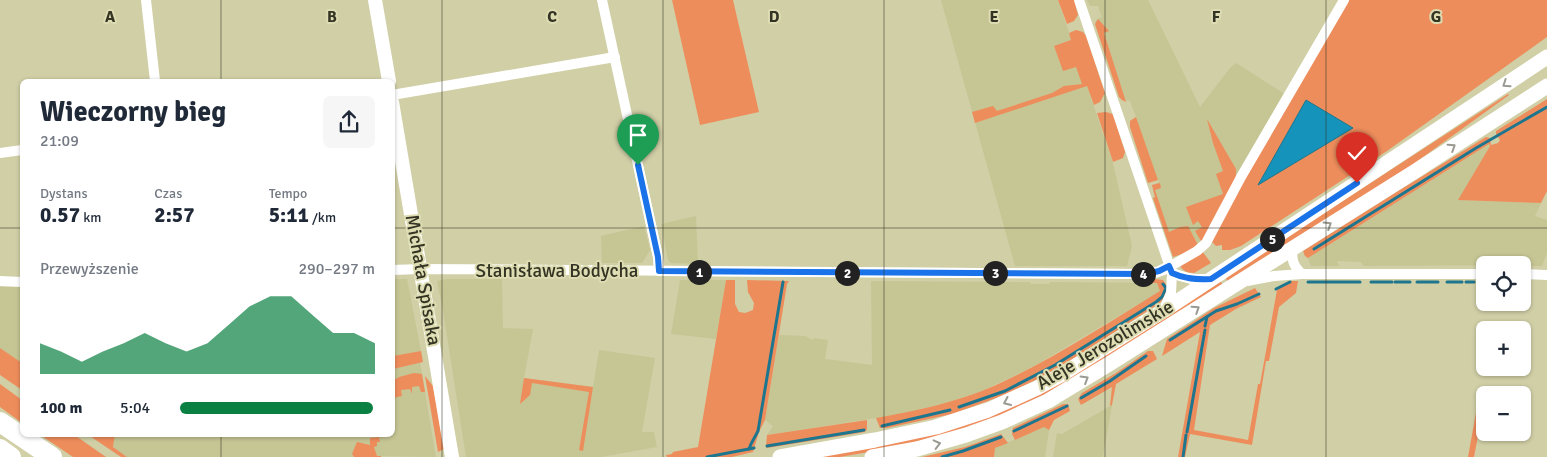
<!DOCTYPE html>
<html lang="pl">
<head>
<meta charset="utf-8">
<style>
	:root { --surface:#fff; --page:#f6f6f7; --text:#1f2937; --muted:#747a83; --accent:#0b8043 }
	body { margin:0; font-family:Signika,sans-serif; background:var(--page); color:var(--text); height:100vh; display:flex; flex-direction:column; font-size:19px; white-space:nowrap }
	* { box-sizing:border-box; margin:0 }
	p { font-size:16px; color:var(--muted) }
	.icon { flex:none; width:28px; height:28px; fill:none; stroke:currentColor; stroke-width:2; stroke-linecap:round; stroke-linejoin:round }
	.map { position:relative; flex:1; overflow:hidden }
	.side { position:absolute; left:20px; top:79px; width:375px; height:358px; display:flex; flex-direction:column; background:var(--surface); border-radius:8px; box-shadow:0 1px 4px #0004 }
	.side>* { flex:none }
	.buttons { position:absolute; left:1476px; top:256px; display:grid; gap:10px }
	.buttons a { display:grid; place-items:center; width:55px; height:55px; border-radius:8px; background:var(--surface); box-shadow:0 1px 4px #0004; font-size:25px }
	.pin { position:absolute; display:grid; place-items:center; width:42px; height:42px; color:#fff; margin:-51px -21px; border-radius:50% 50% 50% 0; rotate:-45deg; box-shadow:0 0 5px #0007 }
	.pin .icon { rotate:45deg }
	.km { position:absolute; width:25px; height:25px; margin:-12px; border-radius:50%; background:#222; color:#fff; font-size:14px; line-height:25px; text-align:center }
	.round { display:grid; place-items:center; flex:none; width:52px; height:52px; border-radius:8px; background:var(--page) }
	.headline { display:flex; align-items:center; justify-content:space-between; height:85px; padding:0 20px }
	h1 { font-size:28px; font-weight:800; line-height:38px }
	.stats { display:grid; grid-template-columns:repeat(3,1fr); gap:8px; height:85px; padding:5px 20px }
	.stats div { display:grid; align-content:center }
	.stats b { font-size:21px; font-weight:800 }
	.stats small { font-size:14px; font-weight:400 }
	.stats p { font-size:14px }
	.chart { height:140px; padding:10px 20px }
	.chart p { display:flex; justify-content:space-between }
	.chart svg { width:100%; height:90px; margin-top:5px; fill:var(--accent); opacity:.7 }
	ul { padding:0 20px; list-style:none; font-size:16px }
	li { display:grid; grid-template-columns:80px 60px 1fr; align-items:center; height:38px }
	li i { height:12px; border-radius:6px; background:var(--accent) }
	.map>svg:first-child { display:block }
	.built { fill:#c6c594 }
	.green { fill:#ee8d5c }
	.water { fill:#1593bb; stroke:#1e768e }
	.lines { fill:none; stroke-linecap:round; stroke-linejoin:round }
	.stream { stroke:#1e768e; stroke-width:3 }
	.minor { stroke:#fff; stroke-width:10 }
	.tertiary { stroke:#fff; stroke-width:14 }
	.secondary { stroke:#fff; stroke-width:15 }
	.motorway { stroke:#fff; stroke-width:20 }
	.oneway { stroke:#9a9a92 }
	.route-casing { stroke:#fff; stroke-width:10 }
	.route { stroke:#1a73e8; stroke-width:6 }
	.grid { fill:none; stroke:#343424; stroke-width:1; stroke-opacity:0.55 }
	.labels { text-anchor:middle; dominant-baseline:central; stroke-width:4; stroke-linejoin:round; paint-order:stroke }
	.street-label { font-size:19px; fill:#343424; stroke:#dddcb2 }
	.grid-label { font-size:16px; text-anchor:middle; font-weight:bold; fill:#343424; stroke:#dddcb2; stroke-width:4; stroke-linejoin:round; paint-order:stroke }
</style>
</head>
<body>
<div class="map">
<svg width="1547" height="457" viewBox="0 0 1547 457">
	<rect width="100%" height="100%" fill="#d0cfa6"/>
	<!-- built -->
	<g class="built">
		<polygon points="941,0 1058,0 1113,163 1132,246 1127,266 1015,266"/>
		<polygon points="1087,0 1148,0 1200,107 1230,68 1236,63 1291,98 1244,179 1236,174 1236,179 1202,243 1185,253 1173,257 1153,198 1155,197 1152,185 1159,182 1158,180 1148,183 1130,127 1130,121 1136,117 1130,101 1122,100 1119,97 1095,24 1097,19 1102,17 1098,6 1090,6"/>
		<polygon points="1489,144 1490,146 1459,200 1541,203 1535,216 1547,220 1547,253 1542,266 1523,266 1522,265 1363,266 1361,262 1337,261 1339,266 1311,266 1308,258"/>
		<polygon points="696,216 698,264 671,263 668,260 661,224"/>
		<polygon points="644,226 650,250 642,263 602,263 601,236"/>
		<polygon points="393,279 407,279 421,351 393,356"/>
		<polygon points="447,279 502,279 503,328 533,329 524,378 593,387 599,350 655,358 642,432 654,432 657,447 601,457 466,457 443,311 437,281"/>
		<polygon points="680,280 726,280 716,339 671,334"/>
		<polygon points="871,281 1030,282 1031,284 1049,284 1050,282 1157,283 1161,291 1034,366 982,391 942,404 895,415 767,435 773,426 765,420 779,335 806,336 810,339 813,340 813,338 828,340 825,359 872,365"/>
		<polygon points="0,287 22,287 22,363 0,348"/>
		<polygon points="420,362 436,457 377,456 375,452 374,446 379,438 370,445 361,444 353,454 354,457 127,457 113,447 115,434 392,434 393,369"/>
		<polygon points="1112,405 1103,457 1053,457 1057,433 1062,434"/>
		<polygon points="1044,427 1049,430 1045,457 969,457 995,448"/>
	</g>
	<!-- green -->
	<g class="green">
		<polygon points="672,0 733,0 759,112 700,125"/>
		<polygon points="1058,0 1074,0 1078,15 1074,21 1067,24"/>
		<polygon points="1349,0 1547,0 1547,37 1387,151 1241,246 1230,250 1222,250 1222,245 1216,246 1212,242 1216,229"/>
		<polygon points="1098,19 1109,31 1104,33 1126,102 1122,100 1119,97 1095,24"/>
		<polygon points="1076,30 1083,32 1086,36 1105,93 1100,102 1094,105 1087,86 975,123 972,112 993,106 997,111 1052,93 1064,86 1082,84 1076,67 1063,71 1054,46 1071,40 1069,33"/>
		<polygon points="1508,94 1509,95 1412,165 1228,282 1225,277"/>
		<polygon points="1547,99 1547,191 1541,203 1458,200 1490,146 1489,144 1308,258 1305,256 1303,251 1395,193 1486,137 1490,138 1491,145 1498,143 1500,140 1496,134 1496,131"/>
		<polygon points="1106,112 1113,114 1125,152 1123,158 1113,162 1097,113"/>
		<polygon points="1136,117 1158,180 1148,183 1130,127 1130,121"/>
		<polygon points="1207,119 1236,169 1236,179 1202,243 1195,231 1202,227 1198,221 1193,225 1186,207 1223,194 1216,174 1223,171 1213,143"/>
		<polygon points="1160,183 1161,188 1155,190 1169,232 1180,227 1188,226 1198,245 1185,253 1173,257 1153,198 1155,197 1152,185"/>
		<path d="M1202,251L1211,263L1194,273C1186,273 1182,270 1179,264Z"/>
		<path d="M1155,279L1163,280L1168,287L1165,296L1160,303L1071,360L1040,378L1002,396L952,414L887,428H880L876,418C916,411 957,402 994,386C1052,360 1106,324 1160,291L1157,283H1145L1148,280Z"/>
		<polygon points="726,280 735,280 735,304 739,312 745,313 753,310 754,303 748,292 747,280 789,281 787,284 765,420 759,432 753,452 732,457 667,457 666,455 672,454 673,452 698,447"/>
		<polygon points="1220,280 1223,286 1079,376 1019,408 959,431 886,449 840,457 811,457 946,430"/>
		<polygon points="1290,281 1298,281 1296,293 1279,307 1269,361 1266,361 1252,445 1190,434 1185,457 1178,457 1200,332 1162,356 1167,339 1214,308 1255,288 1261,297 1236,309 1210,325 1194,430 1248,440 1258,384 1260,384 1277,290"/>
		<polygon points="0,348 22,363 22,390 0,375"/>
		<polygon points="421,351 423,362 393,369 393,356"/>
		<polygon points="1148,351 1153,351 1157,359 1116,384 1112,405 1110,406 1112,387 1081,405 1078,399 1082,393 1116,373"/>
		<polygon points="414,373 422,374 425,392 421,392 419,386 412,387 412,394 410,389 401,390 402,396 393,398 393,381 399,377"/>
		<polygon points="425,376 433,386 444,449 438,452"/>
		<polygon points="524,378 593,387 583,451 579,450 589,392 532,383 530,395 520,404"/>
		<polygon points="0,384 22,400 22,423 0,407"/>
		<polygon points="1063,404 1068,404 1070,411 1054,420 1049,430 1044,427 1015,440 1012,434 1013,428"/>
		<path d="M1477,407C1482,424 1477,440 1474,457H1468Z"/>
		<polygon points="867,420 867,429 865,432 767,448 766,446 767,435"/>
		<polygon points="39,434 73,434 106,457 73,457"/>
		<polygon points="87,434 115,434 113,447 127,457 121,457"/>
		<polygon points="1001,434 1008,443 995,448 994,457 922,457 965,447"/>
		<polygon points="379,437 380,442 377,442 377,446 374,447 377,456 381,456 381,457 354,457 352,454 357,442 370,445 370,438"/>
	</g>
	<!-- water -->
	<polygon class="water" points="1306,100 1353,128 1258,185"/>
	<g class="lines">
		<!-- stream -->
		<g class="stream">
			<polyline points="1314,249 1476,148 1547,107"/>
			<polyline points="1308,282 1360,282"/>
			<polyline points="1371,282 1392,282"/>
			<polyline points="1395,282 1410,282"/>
			<polyline points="1417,282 1438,282"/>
			<polyline points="1447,282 1462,282"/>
			<polyline points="1466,282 1474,282"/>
			<polyline points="1484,282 1485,282"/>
			<polyline points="1524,282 1527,282"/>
			<polyline points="1276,289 1290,282"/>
			<polyline points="1205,326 1207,317"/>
			<polyline points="1170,340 1216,311 1237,304 1259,294"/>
			<polyline points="1081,398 1110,381 1146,356"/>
			<polyline points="959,407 1005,391 1055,365 1156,302 1162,297 1166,288 1163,284"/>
			<polyline points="882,426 950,410"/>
			<polyline points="1014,431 1067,406"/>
			<polyline points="1187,432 1205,330"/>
			<polyline points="767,446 864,430"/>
			<polyline points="749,449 751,444 758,431 783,282"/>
			<polyline points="707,457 754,448"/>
			<polyline points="942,457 963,451 1001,437"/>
			<polyline points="1183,457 1186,435"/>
		</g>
		<!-- minor -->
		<g class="minor">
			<polyline points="146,0 155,81"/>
			<polyline points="602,0 658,257 659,271"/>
			<polyline points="1079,0 1172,273 1171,293 1164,309"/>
			<polyline points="392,95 615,57"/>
			<polyline points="0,153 22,150"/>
			<path d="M1293,247C1291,259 1293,266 1302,274"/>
			<polyline points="392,270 421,269 1136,274 1155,273 1164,270 1197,251 1206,243 1241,177 1344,0"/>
			<polyline points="1172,273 1191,279 1210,279"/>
			<polyline points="1522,274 1547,275"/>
			<polyline points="0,281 22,282"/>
			<polyline points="1247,281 1274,276 1302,274 1485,274"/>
		</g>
		<!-- tertiary -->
		<g class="tertiary">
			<polyline points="375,0 389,81"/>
			<polyline points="392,102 452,457"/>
		</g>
		<!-- secondary -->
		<g class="secondary">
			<polyline points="780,457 875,440 936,427 988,410 1037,388 1061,375 1163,311 1547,57"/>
			<polyline points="872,457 917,449 966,435 1002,422 1048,401 1109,364 1414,172 1547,86"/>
		</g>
		<!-- motorway -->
		<g class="motorway">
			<polyline points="0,422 52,457"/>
			<polyline points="0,449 11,457"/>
		</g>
	</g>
	<!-- one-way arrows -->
	<defs><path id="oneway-chevron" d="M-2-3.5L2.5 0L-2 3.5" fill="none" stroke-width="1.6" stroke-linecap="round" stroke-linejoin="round" transform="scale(1.25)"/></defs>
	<g class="oneway">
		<use href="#oneway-chevron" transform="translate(1506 84) rotate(146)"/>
		<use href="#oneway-chevron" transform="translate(1452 147) rotate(-33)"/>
		<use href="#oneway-chevron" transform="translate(1328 225) rotate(-32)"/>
		<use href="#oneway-chevron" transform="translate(1196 309) rotate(-33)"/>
		<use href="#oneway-chevron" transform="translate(1085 379) rotate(-31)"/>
		<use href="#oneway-chevron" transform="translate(1007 402) rotate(156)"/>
		<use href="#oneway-chevron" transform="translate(937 444) rotate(-14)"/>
	</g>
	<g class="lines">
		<defs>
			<path id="route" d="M638,165L658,257L659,271L1146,274L1159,271L1169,266L1172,273C1185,279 1196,280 1211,279L1357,183"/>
		</defs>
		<!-- route casing -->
		<use href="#route" class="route-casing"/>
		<!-- route -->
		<use href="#route" class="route"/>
	</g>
	<!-- grid -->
	<path class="grid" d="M221,0V81M442,0V457M663,0V457M884,0V457M1105,0V457M1326,0V457M0,228H22M392,228H1547M221,434V457"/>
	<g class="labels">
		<!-- street labels -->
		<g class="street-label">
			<text x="557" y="271">Stanisława Bodycha</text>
			<text transform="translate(423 280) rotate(80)">Michała Spisaka</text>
			<text transform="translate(1105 345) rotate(-31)">Aleje Jerozolimskie</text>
		</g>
	</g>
	<g class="grid-label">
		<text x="110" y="22">A</text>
		<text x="332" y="22">B</text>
		<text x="552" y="22">C</text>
		<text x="774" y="22">D</text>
		<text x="994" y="22">E</text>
		<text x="1216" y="22">F</text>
		<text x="1436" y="22">G</text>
	</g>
</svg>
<div class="buttons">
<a><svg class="icon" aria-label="locate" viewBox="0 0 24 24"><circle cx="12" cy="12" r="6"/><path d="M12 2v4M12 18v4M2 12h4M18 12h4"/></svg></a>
<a>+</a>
<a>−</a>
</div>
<div class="pin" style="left:638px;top:165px;background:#1e9e55"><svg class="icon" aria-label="arrive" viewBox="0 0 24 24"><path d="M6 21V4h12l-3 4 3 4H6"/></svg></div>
<div class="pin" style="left:1357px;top:183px;background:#d93025"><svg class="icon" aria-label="check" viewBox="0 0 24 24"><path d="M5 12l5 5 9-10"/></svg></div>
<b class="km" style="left:699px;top:272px">1</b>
<b class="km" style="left:847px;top:273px">2</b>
<b class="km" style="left:995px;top:273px">3</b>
<b class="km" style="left:1143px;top:274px">4</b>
<b class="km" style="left:1272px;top:239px">5</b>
<section class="side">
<div class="headline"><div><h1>Wieczorny bieg</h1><p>21:09</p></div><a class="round"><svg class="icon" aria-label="share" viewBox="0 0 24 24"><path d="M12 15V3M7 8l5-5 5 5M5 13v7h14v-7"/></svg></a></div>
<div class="stats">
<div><p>Dystans</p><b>0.57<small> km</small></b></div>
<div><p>Czas</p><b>2:57</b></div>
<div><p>Tempo</p><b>5:11<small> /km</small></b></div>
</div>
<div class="chart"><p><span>Przewyższenie</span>290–297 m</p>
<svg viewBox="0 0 160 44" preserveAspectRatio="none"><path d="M0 44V29L10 33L20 38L30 33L40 29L50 24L60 29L70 33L80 29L90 20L100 11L110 6L120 6L130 15L140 24L150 24L160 29V44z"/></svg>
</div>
<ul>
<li><b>100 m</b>5:04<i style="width:99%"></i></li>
</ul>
</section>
</div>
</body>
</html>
